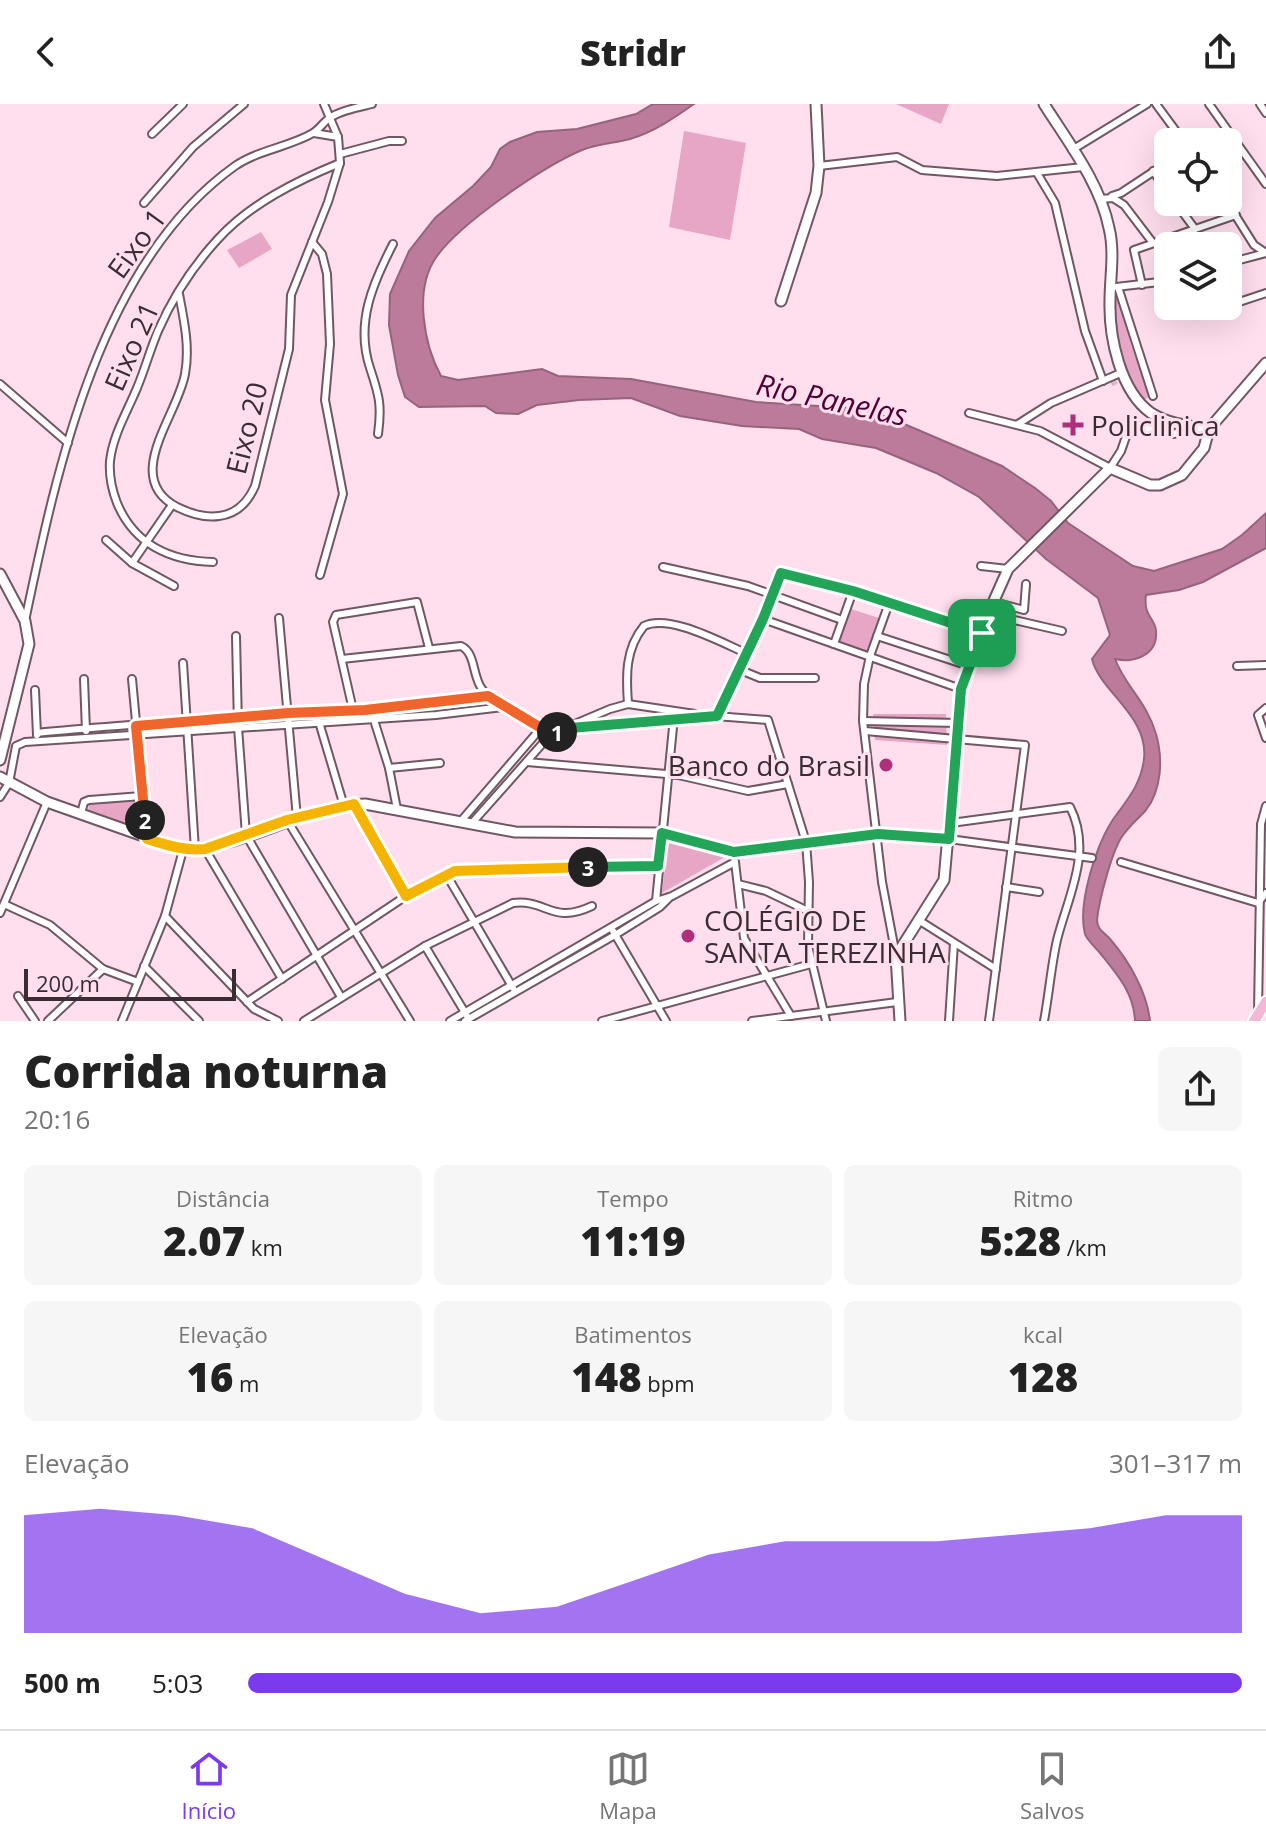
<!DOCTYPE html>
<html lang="pt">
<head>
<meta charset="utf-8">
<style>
	:root { --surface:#fff; --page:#f6f6f6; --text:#222; --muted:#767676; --line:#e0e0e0; --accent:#7c3aed }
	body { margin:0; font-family:"Open Sans",sans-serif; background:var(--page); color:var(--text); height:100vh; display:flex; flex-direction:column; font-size:30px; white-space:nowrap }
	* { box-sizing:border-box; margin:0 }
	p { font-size:26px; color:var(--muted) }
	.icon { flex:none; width:44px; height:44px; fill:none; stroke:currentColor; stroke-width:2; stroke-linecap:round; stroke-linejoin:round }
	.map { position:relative; height:917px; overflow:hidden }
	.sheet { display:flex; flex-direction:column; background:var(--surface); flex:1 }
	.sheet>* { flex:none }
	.tools { position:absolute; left:1154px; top:24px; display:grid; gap:16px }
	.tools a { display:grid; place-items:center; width:88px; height:88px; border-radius:12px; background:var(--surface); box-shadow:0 8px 32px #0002; font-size:40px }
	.scale { position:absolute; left:24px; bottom:20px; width:212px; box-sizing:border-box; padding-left:8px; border:4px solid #392d33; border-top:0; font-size:22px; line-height:28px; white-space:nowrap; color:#392d33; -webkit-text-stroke:6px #ffdeed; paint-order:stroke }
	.pin { position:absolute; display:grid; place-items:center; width:68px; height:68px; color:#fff; margin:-34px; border-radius:16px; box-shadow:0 4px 12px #0006 }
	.km { position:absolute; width:40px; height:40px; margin:-20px; border-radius:50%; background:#222; color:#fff; font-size:22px; line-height:40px; text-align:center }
	.round { display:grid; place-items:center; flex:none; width:84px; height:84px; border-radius:12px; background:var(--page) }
	.summary { display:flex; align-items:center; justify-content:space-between; height:136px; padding:0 24px }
	h1 { font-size:44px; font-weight:800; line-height:60px }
	.stats { display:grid; grid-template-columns:repeat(3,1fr); gap:12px; height:136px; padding:8px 24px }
	.stats div { display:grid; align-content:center; border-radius:12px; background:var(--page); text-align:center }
	.stats b { font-size:40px; font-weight:800 }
	.stats small { font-size:22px; font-weight:400 }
	.stats p { font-size:22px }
	.chart { height:224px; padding:16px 24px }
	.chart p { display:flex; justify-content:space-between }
	.chart svg { width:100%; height:144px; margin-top:8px; fill:var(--accent); opacity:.7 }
	ul { padding:0 24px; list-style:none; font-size:26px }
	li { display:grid; grid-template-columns:128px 96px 1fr; align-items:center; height:60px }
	li i { height:20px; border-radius:10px; background:var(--accent) }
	header { display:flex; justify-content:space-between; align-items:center; height:104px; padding:0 24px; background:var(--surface); font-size:36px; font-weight:800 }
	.tabs { display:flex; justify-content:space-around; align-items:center; height:112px; border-top:2px solid var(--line); background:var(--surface); font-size:22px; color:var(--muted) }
	.tabs a { display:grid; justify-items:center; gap:4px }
	.tabs .active { color:var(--accent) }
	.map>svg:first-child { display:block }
	.green { fill:#e7a6c6 }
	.water { fill:#bd7b9c; stroke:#95647c; stroke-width:2 }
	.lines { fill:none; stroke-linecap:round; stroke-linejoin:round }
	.street-tunnel { stroke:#d7bbc8; stroke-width:6; stroke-dasharray:6 3; stroke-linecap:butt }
	.street-casing { stroke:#715663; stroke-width:10 }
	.secondary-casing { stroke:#715663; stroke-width:13 }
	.primary-casing { stroke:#fff; stroke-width:14 }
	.street { stroke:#fff; stroke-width:6 }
	.secondary { stroke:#fff; stroke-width:9 }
	.primary { stroke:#f3b8d6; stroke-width:10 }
	.split-1-casing { stroke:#fff; stroke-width:16 }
	.split-2-casing { stroke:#fff; stroke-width:16 }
	.split-3-casing { stroke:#fff; stroke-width:16 }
	.split-4-casing { stroke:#fff; stroke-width:16 }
	.split-1 { stroke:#22a559; stroke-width:10 }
	.split-2 { stroke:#f0652b; stroke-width:10 }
	.split-3 { stroke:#f5b400; stroke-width:10 }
	.split-4 { stroke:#22a559; stroke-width:10 }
	.poi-dot { fill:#af2f7b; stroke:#ffdeed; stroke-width:3 }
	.labels { text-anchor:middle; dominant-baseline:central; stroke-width:6; stroke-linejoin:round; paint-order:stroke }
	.street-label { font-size:28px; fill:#392d33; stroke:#ffdeed }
	.poi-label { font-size:28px; fill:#392d33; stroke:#ffdeed; text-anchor:start }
	.water-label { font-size:30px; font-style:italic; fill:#510034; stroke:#ffdeed }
</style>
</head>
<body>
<header><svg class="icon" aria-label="back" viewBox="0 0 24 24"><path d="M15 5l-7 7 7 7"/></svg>Stridr<svg class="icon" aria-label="share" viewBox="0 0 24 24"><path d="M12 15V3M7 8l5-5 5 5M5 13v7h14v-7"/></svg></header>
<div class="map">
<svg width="1266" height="917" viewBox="0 0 1266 917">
	<rect width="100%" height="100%" fill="#ffdeed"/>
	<!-- green -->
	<g class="green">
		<polygon points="896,0 949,0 941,20"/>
		<polygon points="684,27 746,39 730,136 669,123"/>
		<polygon points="261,128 272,145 239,164 227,146"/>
		<path d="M1115,191L1119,195L1131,241L1150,292L1144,296C1119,269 1115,226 1115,191Z"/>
		<polygon points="851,505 882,515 868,549 837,539"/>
		<polygon points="873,610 946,610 947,641 875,636"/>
		<polygon points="139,695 142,728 88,709 89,700"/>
		<polygon points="668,736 725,753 662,789"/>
	</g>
	<!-- water -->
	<path class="water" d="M653,0H694C674,14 654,28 630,35C615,39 597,40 582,46C544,62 457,121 435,155C414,187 424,241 441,272L458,276L542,265L558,272L631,275L756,298L851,304L888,313L1002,362L1035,384L1051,397L1068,419L1133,462L1154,467L1222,445L1242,431L1266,409V444L1203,478L1179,486L1146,491C1143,513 1155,513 1156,527C1158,552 1133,559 1115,555C1125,582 1147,598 1156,630C1163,654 1162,685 1146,706C1138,715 1128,723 1121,734C1111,751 1099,796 1097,816C1097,826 1105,829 1110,835C1129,857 1147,888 1150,917H1135C1134,889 1117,870 1100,849C1095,843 1087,836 1085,830C1077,799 1097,739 1114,714C1128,695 1141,680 1144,655C1149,612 1100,588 1092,555L1110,531L1098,494L1046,455L979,393L936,369L876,344L822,335L799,325L742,322L680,312L631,294L579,296L537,301L518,310L496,309L485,302L419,303L405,293L398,271L389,221L390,190L409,147L435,114L473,82L491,63L500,45L510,38L537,28L577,25L636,10Z"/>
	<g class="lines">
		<!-- street-tunnel -->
		<polyline class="street-tunnel" points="1110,269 1115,281"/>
		<defs>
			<g id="street">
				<polyline points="1156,0 1184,38"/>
				<polyline points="1209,0 1266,80"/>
				<polyline points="1260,0 1266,9"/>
				<polyline points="314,29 338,33"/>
				<polyline points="152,30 183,0"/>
				<polyline points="1072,46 1147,0"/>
				<polyline points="340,50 389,37 402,37"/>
				<polyline points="819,62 897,53 922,66 997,72 1083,63"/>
				<polyline points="1153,67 1168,88"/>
				<polyline points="1037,69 1055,99 1085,227 1103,277"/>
				<polyline points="1112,92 1121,89 1168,58"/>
				<polyline points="1100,95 1113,94 1124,101 1153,139"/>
				<polyline points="1175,98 1195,125"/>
				<polyline points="1227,98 1254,141 1266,149"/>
				<polyline points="144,99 193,43 244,0"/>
				<polyline points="312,138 322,150 327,170 330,240 325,296 343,390 320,471"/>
				<polyline points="1228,159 1266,149"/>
				<polyline points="1142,181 1134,146 1236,111"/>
				<polyline points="1116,183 1168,177"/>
				<polyline points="1118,183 1153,292"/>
				<path d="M179,190C184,216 190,243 185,270C178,311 121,374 177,403C191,410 204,414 219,412C237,410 248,398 255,382L289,245L291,191L328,98L340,59L338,33L324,0"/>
				<polyline points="1208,202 1215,206 1266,189"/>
				<polyline points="0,280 68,339"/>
				<polyline points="969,309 1040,327 1110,364 1121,347 1130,321 1174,330 1191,322"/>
				<polyline points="1018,320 1051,299 1123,268"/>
				<path d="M378,330C382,301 379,291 370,264C355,219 373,179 393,140"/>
				<polyline points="106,436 132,459 174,482"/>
				<path d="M213,458C170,457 134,440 117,399C112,386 109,371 110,357C113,331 127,308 137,284C145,265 150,246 158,227C172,195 194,161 218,135C250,100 296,77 340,59"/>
				<polyline points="132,459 172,401"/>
				<polyline points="981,462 1008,465"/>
				<polyline points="663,463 748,482 842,516"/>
				<polyline points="994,498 1024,506 1026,480"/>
				<polyline points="889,499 870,552 864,580 863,617 882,778 896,852"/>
				<polyline points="988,510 1062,527"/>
				<polyline points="279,514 297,714"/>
				<polyline points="763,515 961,585"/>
				<path d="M25,517C57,364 100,158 235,62C258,46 289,43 313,29C320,25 324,17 331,13C342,6 359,3 372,0"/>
				<polyline points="236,532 238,623 246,731 341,893"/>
				<polyline points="877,532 969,562"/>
				<polyline points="834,540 853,487"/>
				<path d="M342,555L461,542C476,549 472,572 482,585C498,606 529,618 551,630"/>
				<polyline points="183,559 195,746"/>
				<polyline points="1237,562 1266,561"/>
				<polyline points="738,565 760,574 815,574"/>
				<polyline points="84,575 86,627"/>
				<polyline points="132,575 147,735"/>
				<polyline points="35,586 37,631"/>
				<path d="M628,600C626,572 625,545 644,522C670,510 720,538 746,549"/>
				<polyline points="1266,604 1258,611 1266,634"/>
				<polyline points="353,606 333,518 336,511 417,498 429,544"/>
				<polyline points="717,612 763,515 781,469 853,487 982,529"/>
				<polyline points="374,616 389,664 397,705"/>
				<polyline points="863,617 958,619"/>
				<polyline points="319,618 344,702"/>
				<polyline points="570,624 674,617 702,611 768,616 806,738 809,778 808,842 826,917"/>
				<polyline points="865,627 1025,641 989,917"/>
				<path d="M37,629C187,614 338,611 488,592"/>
				<polyline points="527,658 678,671 748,687 788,680"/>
				<polyline points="389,664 440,659"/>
				<polyline points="0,693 9,679 16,642 25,638 436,611 503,603"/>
				<polyline points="355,701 406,792"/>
				<polyline points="81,710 84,698 89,696 142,692"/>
				<polyline points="287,716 410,917"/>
				<polyline points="461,717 541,624"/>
				<polyline points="472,719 551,630 610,605 628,600 695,610"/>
				<path d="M951,719L1070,703C1093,748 1068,792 1057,836C1051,863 1049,890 1044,917"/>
				<polyline points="949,735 1092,754"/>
				<polyline points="205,745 282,875"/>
				<polyline points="735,758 744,834 791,912"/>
				<polyline points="1121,758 1258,799"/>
				<polyline points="446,770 513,884"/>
				<polyline points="738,780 766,787 808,807"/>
				<polyline points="1006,783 1039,788"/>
				<polyline points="656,797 674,613"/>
				<polyline points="1258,799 1266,789"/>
				<polyline points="4,800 50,821 103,865 138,878"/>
				<polyline points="0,809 47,698"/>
				<polyline points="165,812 254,905 278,917"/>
				<polyline points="920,817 996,865"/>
				<polyline points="613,827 666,917"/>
				<polyline points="425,842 467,912"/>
				<polyline points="144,862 199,917"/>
				<polyline points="18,892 35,917"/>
				<polyline points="247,898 406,792 455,767 658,762"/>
				<polyline points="1258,909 1261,720 1266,702"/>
				<polyline points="48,917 103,865"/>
				<polyline points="122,917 165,812 183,746"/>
				<path d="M304,917L425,842L513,799C547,795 552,821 592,802"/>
				<polyline points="450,917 656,797 672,792 735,758"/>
				<polyline points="465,917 615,831 660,803 670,793"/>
				<polyline points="602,917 811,860"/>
				<polyline points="752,917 897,898"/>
				<polyline points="949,917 954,839"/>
			</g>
			<g id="secondary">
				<path d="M1044,0C1068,38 1100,79 1109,124C1115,148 1110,173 1110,197C1109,233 1120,287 1151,309C1168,320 1190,322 1209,325"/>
				<polyline points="781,197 816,89 819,62 816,0"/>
				<polyline points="0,470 25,517 29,540 0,656"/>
				<path d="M0,673L47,698L183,746C245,744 302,702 365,700L515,728L662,729L734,748L878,730L949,735"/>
				<polyline points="900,917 896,852 944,776 961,585 988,510 1008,465 1110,364 1150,381 1160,381 1182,371 1204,344 1209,325 1266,259"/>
			</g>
			<polyline id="primary" points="1254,917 1266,898"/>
		</defs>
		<!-- street casing -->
		<use href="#street" class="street-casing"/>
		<!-- secondary casing -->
		<use href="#secondary" class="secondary-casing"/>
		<!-- primary casing -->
		<use href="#primary" class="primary-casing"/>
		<!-- street -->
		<use href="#street" class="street"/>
		<!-- secondary -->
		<use href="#secondary" class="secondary"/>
		<!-- primary -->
		<use href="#primary" class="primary"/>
	</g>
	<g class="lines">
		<defs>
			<polyline id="split-1" points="557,628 570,624 717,612 763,515 781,469 853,487 982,529"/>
			<polyline id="split-2" points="145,716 136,622 288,609 365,606 488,592 551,630 557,628"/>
			<path id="split-3" d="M145,716L147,735C167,741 184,747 205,745L287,716L354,700L406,792L455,767L588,763"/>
			<polyline id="split-4" points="588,763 658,762 662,729 734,748 878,730 949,735 961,585 982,529"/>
		</defs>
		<!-- split-1 casing -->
		<use href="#split-1" class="split-1-casing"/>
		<!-- split-2 casing -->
		<use href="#split-2" class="split-2-casing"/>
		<!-- split-3 casing -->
		<use href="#split-3" class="split-3-casing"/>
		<!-- split-4 casing -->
		<use href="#split-4" class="split-4-casing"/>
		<!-- split-1 -->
		<use href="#split-1" class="split-1"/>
		<!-- split-2 -->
		<use href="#split-2" class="split-2"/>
		<!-- split-3 -->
		<use href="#split-3" class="split-3"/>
		<!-- split-4 -->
		<use href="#split-4" class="split-4"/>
	</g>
	<!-- markers -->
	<g class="poi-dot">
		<path d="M1069 309h8v8h8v8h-8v8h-8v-8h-8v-8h8z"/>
		<circle cx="886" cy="661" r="8"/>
		<circle cx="688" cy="832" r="8"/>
	</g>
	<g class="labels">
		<!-- street labels -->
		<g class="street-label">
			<text transform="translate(136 139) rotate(-54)">Eixo 1</text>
			<text transform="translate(131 242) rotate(-66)">Eixo 21</text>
			<text transform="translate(246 324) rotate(-76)">Eixo 20</text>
		</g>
		<!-- poi labels -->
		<g class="poi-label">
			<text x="1091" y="321">Policlinica</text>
			<text x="870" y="661" text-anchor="end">Banco do Brasil</text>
			<text x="704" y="816">COLÉGIO DE<tspan x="704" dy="32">SANTA TEREZINHA</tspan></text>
		</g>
		<!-- water labels -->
		<g class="water-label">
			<text transform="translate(832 295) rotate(12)">Rio Panelas</text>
		</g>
	</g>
</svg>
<div class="tools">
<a><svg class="icon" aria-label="locate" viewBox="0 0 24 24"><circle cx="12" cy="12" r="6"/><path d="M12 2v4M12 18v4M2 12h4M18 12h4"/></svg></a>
<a><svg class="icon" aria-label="layers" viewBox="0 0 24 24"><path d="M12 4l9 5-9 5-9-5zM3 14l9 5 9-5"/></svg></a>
</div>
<div class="scale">200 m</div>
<div class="pin" style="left:982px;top:529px;background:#1e9e55"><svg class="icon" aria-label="arrive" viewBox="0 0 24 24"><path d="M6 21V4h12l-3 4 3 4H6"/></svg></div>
<b class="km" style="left:557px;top:628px">1</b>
<b class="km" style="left:145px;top:716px">2</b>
<b class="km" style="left:588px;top:763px">3</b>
</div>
<section class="sheet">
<div class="summary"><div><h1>Corrida noturna</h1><p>20:16</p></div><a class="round"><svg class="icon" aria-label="share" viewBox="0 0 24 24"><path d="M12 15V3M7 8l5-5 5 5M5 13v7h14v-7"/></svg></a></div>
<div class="stats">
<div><p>Distância</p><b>2.07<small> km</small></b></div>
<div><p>Tempo</p><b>11:19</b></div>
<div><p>Ritmo</p><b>5:28<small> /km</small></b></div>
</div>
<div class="stats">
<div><p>Elevação</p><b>16<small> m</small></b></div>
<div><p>Batimentos</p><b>148<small> bpm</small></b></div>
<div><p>kcal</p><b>128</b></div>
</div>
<div class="chart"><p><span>Elevação</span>301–317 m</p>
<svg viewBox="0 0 160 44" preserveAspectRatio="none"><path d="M0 44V8L10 6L20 8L30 12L40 22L50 32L60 38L70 36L80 28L90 20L100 16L110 16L120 16L130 14L140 12L150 8L160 8V44z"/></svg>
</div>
<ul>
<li><b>500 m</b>5:03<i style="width:100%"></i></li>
</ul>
</section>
<nav class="tabs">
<a class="active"><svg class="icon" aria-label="home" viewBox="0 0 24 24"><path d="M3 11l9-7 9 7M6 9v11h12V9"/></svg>Início</a>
<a><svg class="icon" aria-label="map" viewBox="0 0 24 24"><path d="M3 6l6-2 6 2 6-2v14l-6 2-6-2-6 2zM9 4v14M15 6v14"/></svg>Mapa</a>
<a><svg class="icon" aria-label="saved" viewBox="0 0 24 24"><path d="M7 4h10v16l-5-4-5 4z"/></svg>Salvos</a>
</nav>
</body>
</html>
